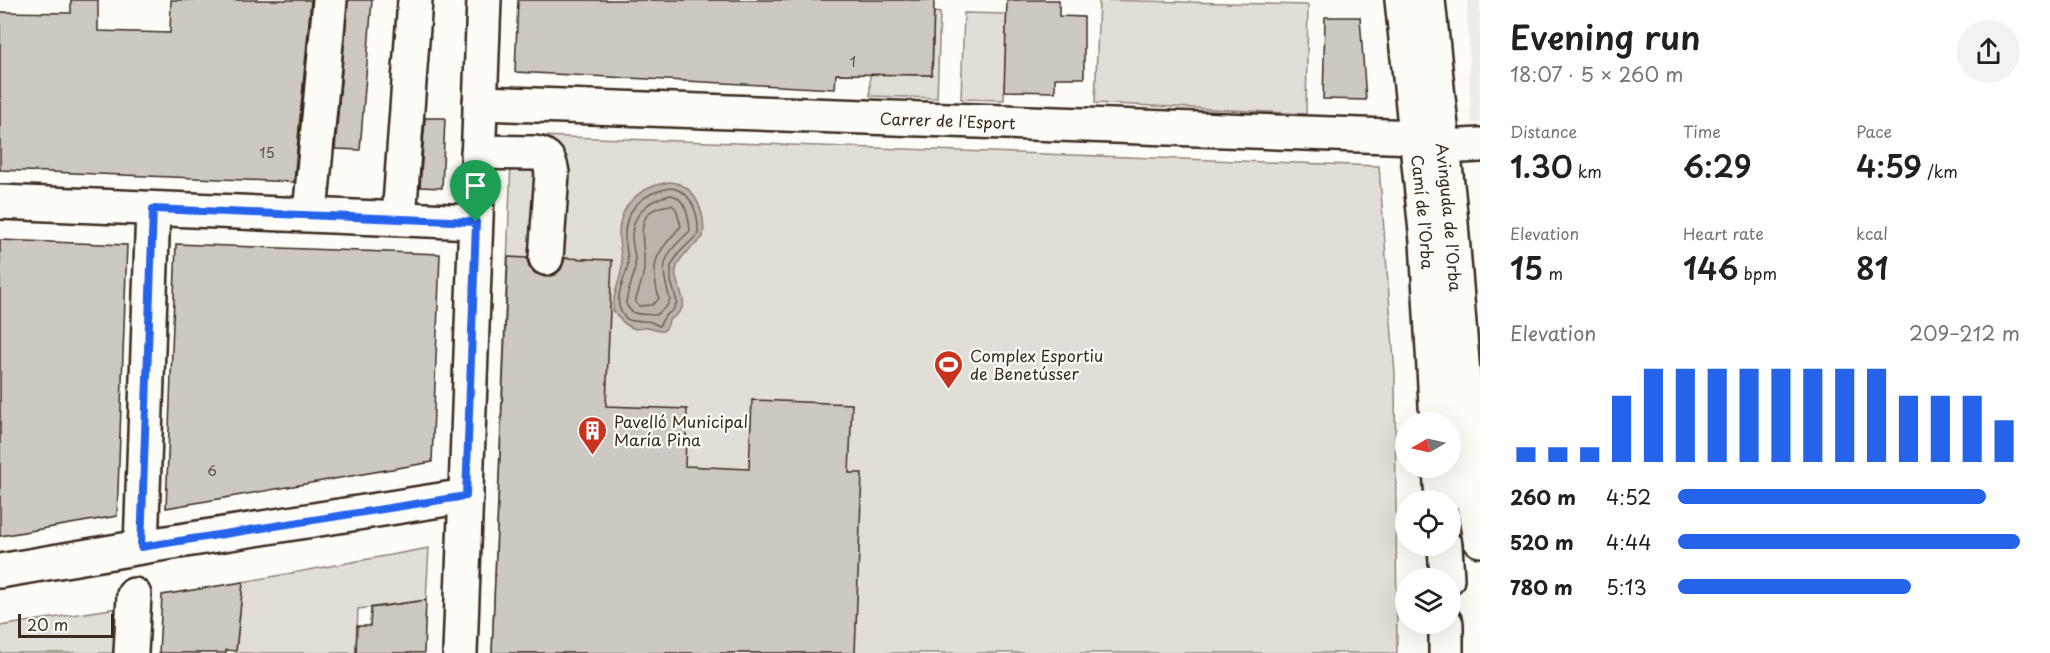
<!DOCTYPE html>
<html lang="en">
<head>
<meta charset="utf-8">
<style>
	:root { --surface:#fff; --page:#f2f2f2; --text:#202124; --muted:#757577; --accent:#2563eb }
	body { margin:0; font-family:"Playpen Sans",sans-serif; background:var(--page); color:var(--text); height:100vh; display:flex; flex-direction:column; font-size:22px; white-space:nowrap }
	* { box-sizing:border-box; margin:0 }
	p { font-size:20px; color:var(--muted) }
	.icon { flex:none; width:33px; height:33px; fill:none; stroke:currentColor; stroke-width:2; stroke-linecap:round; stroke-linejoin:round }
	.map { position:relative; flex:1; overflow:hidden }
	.side { display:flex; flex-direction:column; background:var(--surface); width:570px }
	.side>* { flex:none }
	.needle { width:39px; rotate:261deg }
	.buttons { position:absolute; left:1395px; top:412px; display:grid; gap:12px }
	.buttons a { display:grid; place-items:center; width:66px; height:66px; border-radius:50%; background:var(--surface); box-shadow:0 6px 24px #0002; font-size:30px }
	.scale { position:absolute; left:18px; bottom:15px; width:96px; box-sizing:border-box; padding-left:6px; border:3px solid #3b2a1e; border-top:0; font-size:16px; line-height:21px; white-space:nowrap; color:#3b2a1e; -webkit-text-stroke:4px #fdfcf7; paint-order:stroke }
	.pin { position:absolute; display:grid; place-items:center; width:51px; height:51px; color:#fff; margin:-62px -26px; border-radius:50% 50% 50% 0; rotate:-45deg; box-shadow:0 0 6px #0007 }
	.pin .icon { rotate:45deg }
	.round { display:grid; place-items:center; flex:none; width:63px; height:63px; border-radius:32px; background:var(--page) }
	.summary { display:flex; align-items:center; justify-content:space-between; height:102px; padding:0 30px }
	h1 { font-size:33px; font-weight:600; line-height:45px }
	.metrics { display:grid; grid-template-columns:repeat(3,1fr); gap:9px; height:102px; padding:6px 30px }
	.metrics div { display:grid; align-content:center }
	.metrics b { font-size:30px; font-weight:600 }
	.metrics small { font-size:16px; font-weight:400 }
	.metrics p { font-size:16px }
	.chart { height:168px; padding:12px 30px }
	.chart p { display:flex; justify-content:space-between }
	.chart svg { width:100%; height:108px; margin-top:6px; stroke:var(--accent); stroke-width:6 }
	ul { padding:0 30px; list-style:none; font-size:20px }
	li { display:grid; grid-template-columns:96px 72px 1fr; align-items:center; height:45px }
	li i { height:15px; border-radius:8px; background:var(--accent) }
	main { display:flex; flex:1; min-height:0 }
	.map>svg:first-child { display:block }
	.built { fill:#efece7 }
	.green { fill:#e1ded7; stroke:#8e847a; stroke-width:1.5 }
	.water { fill:#bbb4ad; stroke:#887d74; stroke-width:1.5 }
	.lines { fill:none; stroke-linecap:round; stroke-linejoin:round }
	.shore { stroke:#6e6157; stroke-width:1.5 }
	.building { fill:#cdc8c2; stroke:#3b2a1e; stroke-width:1.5 }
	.minor-casing { stroke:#3b2a1e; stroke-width:38 }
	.minor { stroke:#fdfcf7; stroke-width:33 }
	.route-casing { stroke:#fff; stroke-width:12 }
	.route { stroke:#2563eb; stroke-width:8 }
	.labels { text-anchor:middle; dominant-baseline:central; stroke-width:4.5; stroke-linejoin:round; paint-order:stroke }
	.number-label { font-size:14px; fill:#605247 }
	.street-label { font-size:16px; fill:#3b2a1e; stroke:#fdfcf7 }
	.poi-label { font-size:16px; fill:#3b2a1e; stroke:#fdfcf7; text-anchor:start }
</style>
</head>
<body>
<main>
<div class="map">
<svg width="1480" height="653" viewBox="0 0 1480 653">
	<rect width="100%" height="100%" fill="#fdfcf7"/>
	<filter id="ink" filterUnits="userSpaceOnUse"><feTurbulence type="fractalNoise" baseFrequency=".0167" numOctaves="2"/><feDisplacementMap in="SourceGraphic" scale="12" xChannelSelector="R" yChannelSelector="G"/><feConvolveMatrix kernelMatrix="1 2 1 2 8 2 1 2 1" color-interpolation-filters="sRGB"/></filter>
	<g filter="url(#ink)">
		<!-- built -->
		<polygon class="built" points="1467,0 1480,0 1480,124 1471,123"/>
		<!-- green -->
		<g class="green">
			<polygon points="1099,0 1308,5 1306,114 1095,103"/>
			<polygon points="934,12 940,13 937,98 870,96 870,74 932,75"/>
			<polygon points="964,13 1007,14 1004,100 961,99"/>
			<polygon points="512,135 1379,166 1395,374 1397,653 492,653"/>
			<polygon points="429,548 426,600 358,609 356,653 236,653 243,582"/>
			<polygon points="118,608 116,653 0,653 0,626"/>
		</g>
		<!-- water -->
		<path class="water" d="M670,182C696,184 706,214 703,237C694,247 679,255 676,270C672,289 699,303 669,320C666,338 656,329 647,328C643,327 640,329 636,329C626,327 619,319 613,310C612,294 621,281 622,265C622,256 619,246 619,237C618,205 640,186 670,182Z"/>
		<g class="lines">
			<!-- shore -->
			<g class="shore">
				<path d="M670,188C692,190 699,215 698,234L678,254L671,266V281L677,302L673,310L665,316L659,326C656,325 654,323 651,322C640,318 627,328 620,309C615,297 624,280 627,269C630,259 625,247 625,237C624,209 644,192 670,188Z"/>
				<path d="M671,195C686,198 689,217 690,231C663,256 659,263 670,299L667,306L656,315C643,313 631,318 626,303C627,291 634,279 635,267C636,258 633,248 632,239C631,215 648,199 671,195Z"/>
				<path d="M672,205L676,209L681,226C656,255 649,260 659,299L652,305L639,306L636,303V299C639,289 644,277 644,267C646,241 629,208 672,205Z"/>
			</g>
		</g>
		<!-- building -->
		<g class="building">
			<polygon points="71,0 98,0 98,31 170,33 171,0 311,0 294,182 0,170 0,12 71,13"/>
			<polygon points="348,0 372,0 360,150 335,149"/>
			<polygon points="518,0 934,0 932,75 836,74 835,89 515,72"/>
			<polygon points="1007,0 1059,0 1059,16 1084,17 1084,78 1055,78 1055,92 1004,91"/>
			<polygon points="1325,17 1360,17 1366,100 1323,99"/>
			<polygon points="425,118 445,118 442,188 420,187"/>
			<polygon points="0,240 127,245 117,516 0,536"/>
			<polygon points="176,244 440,254 432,462 166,508"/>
			<polygon points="508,257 527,258 529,267 535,273 545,277 555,275 561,269 565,258 612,260 606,406 687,409 685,466 749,469 752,400 852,404 849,473 862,473 855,653 492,653"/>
			<polygon points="243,582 236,651 226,650 226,653 159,653 162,595"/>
			<polygon points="426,600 424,653 356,653 357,626 370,626 371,608"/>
		</g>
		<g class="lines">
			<defs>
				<g id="minor">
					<path id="s1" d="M1402,0L1427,241L1437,423"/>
					<path id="s2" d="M1428,0L1451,223L1473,500L1480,540"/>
					<path id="s3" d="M480,103L1416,137"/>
					<polyline points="1443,147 1480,145"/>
					<path d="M478,152L535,153C548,155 550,161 552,173L546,258"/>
					<polyline points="0,202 475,222"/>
					<polyline points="310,214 330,0"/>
					<polyline points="399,218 415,0"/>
					<polyline points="1440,468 1442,501"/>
					<polyline points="1445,546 1447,579"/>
					<polyline points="141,547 153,209"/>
					<polyline points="0,571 141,547 466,496"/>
					<polyline points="131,653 134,595"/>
					<polyline points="460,653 484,0"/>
					<polyline points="1446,653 1446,624"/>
				</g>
			</defs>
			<!-- minor casing -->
			<use href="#minor" class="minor-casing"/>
			<!-- minor -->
			<use href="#minor" class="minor"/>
		</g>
	</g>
	<g class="lines" filter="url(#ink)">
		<defs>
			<polygon id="route" points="153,209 476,222 466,496 141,547"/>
		</defs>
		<!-- route casing -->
		<use href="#route" class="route-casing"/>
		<!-- route -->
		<use href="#route" class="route"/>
	</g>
	<!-- icons -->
	<defs>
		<symbol id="stadium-pin" viewBox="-11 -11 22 30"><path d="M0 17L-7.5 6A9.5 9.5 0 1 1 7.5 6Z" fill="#c8321e" stroke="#fdfcf7"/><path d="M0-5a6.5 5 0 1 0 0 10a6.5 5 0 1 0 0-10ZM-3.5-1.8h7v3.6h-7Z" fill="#fff"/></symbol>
		<symbol id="building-pin" viewBox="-11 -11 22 30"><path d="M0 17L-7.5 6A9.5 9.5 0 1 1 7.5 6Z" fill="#c8321e" stroke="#fdfcf7"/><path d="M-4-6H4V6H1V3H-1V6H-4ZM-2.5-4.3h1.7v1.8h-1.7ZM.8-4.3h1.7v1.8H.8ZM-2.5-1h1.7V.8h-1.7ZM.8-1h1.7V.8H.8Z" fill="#fff"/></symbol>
	</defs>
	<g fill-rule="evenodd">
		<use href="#stadium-pin" x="932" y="348" width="33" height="45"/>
		<use href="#building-pin" x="576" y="414" width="33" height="45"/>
	</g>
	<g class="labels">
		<!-- number labels -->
		<g class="number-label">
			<text x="853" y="61">1</text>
			<text x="267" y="152">15</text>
			<text x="212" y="470">6</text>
		</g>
		<!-- street labels -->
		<g class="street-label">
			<text stroke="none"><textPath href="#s3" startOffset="468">Carrer de l'Esport</textPath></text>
			<text stroke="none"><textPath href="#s1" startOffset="213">Camí de l'Orba</textPath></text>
			<text stroke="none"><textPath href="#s2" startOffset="218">Avinguda de l'Orba</textPath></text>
		</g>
		<!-- poi labels -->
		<g class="poi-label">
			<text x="970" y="355">Complex Esportiu<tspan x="970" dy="18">de Benetússer</tspan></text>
			<text x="614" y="421">Pavelló Municipal<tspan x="614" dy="18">María Pina</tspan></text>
		</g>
	</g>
</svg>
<div class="buttons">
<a><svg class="needle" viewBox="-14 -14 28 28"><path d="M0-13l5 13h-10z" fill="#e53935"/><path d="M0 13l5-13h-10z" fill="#757577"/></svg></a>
<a><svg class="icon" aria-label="locate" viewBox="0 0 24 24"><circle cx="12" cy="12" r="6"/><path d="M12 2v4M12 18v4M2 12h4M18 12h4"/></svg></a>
<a><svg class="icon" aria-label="layers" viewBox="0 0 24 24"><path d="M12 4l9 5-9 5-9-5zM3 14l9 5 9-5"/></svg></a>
</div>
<div class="scale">20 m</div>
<div class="pin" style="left:476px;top:222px;background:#1e9e55"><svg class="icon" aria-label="arrive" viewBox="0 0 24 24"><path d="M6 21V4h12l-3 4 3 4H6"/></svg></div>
</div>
<section class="side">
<div class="summary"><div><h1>Evening run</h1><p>18:07 · 5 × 260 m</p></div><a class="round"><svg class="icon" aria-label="share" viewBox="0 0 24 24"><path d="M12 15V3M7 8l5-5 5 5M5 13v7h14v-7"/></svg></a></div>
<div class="metrics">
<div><p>Distance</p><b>1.30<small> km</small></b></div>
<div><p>Time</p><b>6:29</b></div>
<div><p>Pace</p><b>4:59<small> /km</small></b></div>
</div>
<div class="metrics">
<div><p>Elevation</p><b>15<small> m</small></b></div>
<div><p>Heart rate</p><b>146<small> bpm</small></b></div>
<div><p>kcal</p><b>81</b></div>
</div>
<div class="chart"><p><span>Elevation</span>209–212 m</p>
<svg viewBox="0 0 160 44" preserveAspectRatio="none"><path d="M5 44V38M15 44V38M25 44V38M35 44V17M45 44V6M55 44V6M65 44V6M75 44V6M85 44V6M95 44V6M105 44V6M115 44V6M125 44V17M135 44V17M145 44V17M155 44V27"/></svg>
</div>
<ul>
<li><b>260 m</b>4:52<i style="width:90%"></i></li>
<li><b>520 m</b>4:44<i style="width:100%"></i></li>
<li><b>780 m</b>5:13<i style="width:68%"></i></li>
</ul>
</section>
</main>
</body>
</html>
